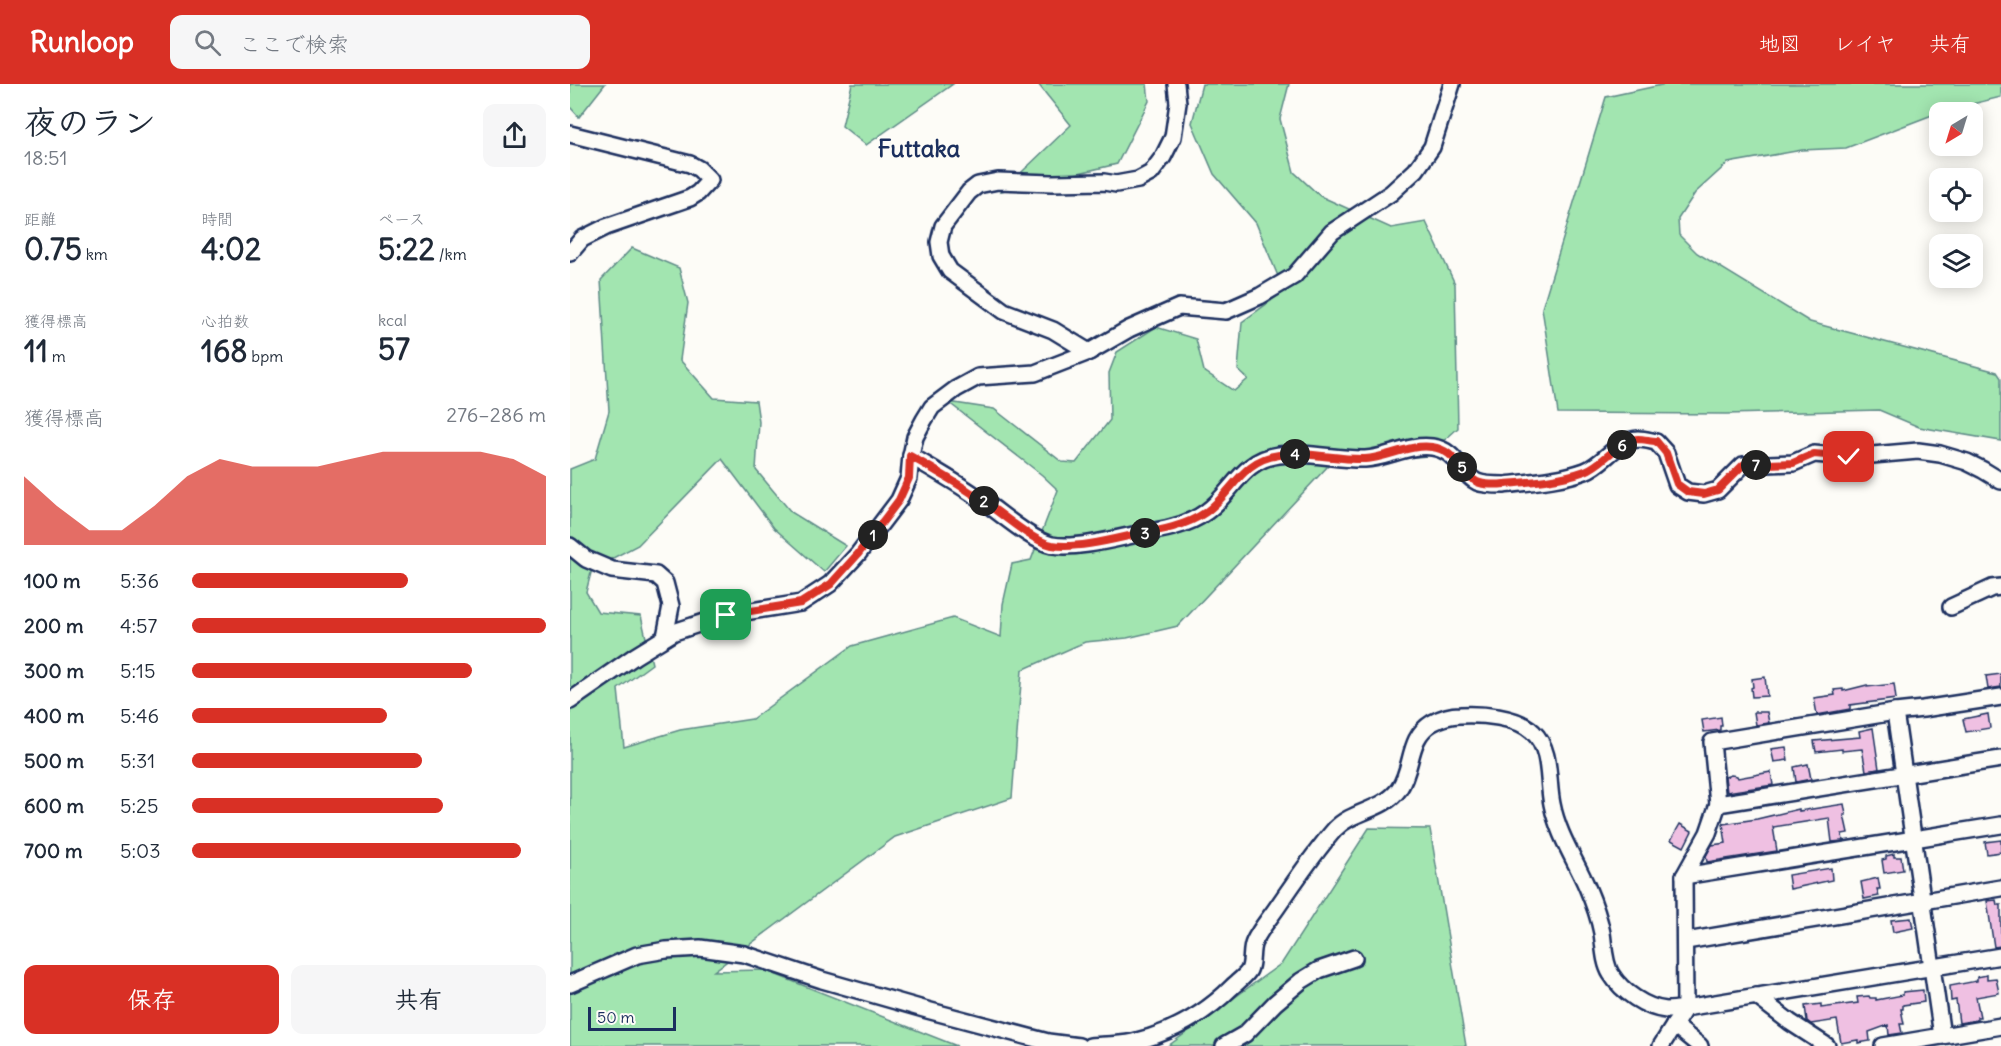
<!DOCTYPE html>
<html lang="ja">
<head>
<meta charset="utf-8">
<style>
	:root { --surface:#fff; --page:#f6f6f7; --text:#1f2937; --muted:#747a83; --accent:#d93025 }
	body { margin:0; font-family:Delius,"Klee One",sans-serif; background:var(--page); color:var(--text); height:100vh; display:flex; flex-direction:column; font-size:22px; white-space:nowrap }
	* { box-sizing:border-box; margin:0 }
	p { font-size:20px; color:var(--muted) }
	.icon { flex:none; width:33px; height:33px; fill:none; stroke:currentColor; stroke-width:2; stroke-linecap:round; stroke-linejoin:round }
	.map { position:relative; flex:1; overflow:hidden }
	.panel { display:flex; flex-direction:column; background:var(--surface); width:570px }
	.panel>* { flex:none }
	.needle { width:39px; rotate:218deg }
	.tools { position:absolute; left:1359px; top:18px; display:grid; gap:12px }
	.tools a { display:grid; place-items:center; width:54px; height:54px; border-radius:12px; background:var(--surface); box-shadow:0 3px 15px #0003; font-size:30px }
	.scale { position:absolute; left:18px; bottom:15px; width:88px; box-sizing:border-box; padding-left:6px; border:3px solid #1b2f5e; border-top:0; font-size:16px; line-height:21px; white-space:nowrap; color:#1b2f5e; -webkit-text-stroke:4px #fdfcf7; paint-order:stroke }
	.pin { position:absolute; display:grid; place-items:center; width:51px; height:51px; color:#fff; margin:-26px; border-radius:12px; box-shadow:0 3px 9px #0006 }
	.km { position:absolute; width:30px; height:30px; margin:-15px; border-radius:50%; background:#222; color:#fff; font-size:16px; line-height:30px; text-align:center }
	.round { display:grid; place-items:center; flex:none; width:63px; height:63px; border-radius:12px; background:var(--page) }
	.head { display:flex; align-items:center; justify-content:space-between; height:102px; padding:0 24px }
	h1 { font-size:33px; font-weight:700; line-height:45px }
	.metrics { display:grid; grid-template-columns:repeat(3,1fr); gap:9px; height:102px; padding:6px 24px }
	.metrics div { display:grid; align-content:center }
	.metrics b { font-size:30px; font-weight:700 }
	.metrics small { font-size:16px; font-weight:400 }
	.metrics p { font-size:16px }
	.chart { height:168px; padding:12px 24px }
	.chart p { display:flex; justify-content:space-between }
	.chart svg { width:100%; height:108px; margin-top:6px; fill:var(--accent); opacity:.7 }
	.cta { display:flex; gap:12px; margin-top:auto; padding:12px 24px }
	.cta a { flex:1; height:69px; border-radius:12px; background:var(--accent); color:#fff; font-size:24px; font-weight:700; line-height:69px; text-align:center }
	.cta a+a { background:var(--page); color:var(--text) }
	ul { padding:0 24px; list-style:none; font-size:20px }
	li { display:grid; grid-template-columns:96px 72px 1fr; align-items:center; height:45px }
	li i { height:15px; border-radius:8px; background:var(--accent) }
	header { display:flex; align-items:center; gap:36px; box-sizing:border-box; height:84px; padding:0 30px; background:var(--accent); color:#fff }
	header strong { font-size:28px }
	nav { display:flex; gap:33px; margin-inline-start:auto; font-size:21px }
	.search { width:420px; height:54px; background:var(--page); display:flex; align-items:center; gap:15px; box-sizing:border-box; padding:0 21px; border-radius:12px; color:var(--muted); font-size:22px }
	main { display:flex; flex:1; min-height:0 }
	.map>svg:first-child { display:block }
	.green { fill:#a2e5b0; stroke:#5e8a87; stroke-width:1.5 }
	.building { fill:#efc0e2; stroke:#1b2f5e; stroke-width:1.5 }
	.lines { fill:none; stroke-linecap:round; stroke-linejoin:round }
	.minor-casing { stroke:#1b2f5e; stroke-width:20 }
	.minor { stroke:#fdfcf7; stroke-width:15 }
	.route-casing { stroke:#fff; stroke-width:12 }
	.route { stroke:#d93025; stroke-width:8 }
	.labels { text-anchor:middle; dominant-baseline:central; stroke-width:4.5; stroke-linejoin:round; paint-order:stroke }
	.quarter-label { font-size:24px; font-weight:bold; fill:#1b2f5e; stroke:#fdfcf7 }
</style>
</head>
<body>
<header>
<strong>Runloop</strong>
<div class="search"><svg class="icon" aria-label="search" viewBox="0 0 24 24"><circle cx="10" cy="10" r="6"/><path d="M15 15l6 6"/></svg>ここで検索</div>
<nav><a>地図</a><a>レイヤ</a><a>共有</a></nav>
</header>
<main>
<section class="panel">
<div class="head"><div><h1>夜のラン</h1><p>18:51</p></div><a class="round"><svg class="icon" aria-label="share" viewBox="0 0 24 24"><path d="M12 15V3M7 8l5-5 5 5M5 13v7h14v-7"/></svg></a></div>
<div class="metrics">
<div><p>距離</p><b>0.75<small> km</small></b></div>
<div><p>時間</p><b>4:02</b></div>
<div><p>ペース</p><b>5:22<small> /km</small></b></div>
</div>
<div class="metrics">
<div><p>獲得標高</p><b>11<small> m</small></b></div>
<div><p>心拍数</p><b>168<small> bpm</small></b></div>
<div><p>kcal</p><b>57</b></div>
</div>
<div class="chart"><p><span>獲得標高</span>276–286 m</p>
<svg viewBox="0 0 160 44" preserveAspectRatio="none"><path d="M0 44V16L10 28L20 38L30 38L40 28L50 16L60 9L70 12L80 12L90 12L100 9L110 6L120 6L130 6L140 6L150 9L160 16V44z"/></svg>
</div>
<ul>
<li><b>100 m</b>5:36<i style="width:61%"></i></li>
<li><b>200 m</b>4:57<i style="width:100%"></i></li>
<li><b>300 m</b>5:15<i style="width:79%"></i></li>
<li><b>400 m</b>5:46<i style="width:55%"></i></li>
<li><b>500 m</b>5:31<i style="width:65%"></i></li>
<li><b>600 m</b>5:25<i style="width:71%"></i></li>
<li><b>700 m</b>5:03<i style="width:93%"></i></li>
</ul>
<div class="cta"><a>保存</a><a>共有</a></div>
</section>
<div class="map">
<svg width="1431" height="962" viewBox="0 0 1431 962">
	<rect width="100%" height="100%" fill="#fdfcf7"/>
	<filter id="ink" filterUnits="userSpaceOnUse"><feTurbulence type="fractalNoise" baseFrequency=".0167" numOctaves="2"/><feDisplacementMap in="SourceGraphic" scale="12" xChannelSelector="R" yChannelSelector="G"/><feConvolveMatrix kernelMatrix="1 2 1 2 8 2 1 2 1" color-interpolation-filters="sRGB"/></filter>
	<g filter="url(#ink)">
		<!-- green -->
		<g class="green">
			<polygon points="0,0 35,0 9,33 0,23"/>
			<polygon points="282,0 383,0 296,61 272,42"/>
			<polygon points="468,0 577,0 579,17 547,80 432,107 501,41"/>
			<polygon points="632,0 719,0 710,35 724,88 750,112 821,144 856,138 885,200 888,344 857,372 759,381 608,542 557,554 515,558 452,586 442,714 325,753 144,887 194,886 387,962 0,962 0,385 25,375 39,327 31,196 62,164 109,184 118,219 110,276 144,314 186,317 189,338 186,386 221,428 276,462 254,488 204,444 152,375 68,461 22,485 16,508 28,528 71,532 82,580 48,605 54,663 110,646 182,635 282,562 383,534 431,553 433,520 442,480 461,476 488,406 472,391 378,318 424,325 492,378 506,379 540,336 539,289 547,268 586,243 626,255 634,287 664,307 678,295 668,286 672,238 720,203 710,197 686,139 644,90 622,39"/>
			<polygon points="1096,0 1431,0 1431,13 1370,28 1276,64 1232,66 1158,79 1125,109 1108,135 1109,151 1127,169 1240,238 1427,288 1431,294 1431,357 1349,343 1309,326 1156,330 988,329 972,224 1036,13"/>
			<polygon points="799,744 860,745 896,962 598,962 712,879"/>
		</g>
		<!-- building -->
		<g class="building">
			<polygon points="1431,590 1431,603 1418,605 1416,592"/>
			<polygon points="1195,593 1197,612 1182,613 1181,604 1183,603 1182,595"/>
			<polygon points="1324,600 1326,615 1280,621 1280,625 1247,631 1244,614 1265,611 1264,606 1273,605 1273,607 1297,601 1297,603"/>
			<polygon points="1184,628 1197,628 1199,639 1186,641"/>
			<polygon points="1418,630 1420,644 1396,648 1393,635"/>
			<polygon points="1151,633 1152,642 1150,642 1150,646 1134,648 1132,636"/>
			<polygon points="1303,644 1309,685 1296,687 1292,665 1272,667 1272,665 1246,668 1244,657 1290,653 1289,647"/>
			<polygon points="1216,663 1218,676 1204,678 1201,665"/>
			<polygon points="1238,680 1241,695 1226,698 1224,683"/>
			<polygon points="1201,688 1203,701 1157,708 1155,693 1161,691 1167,692 1168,694"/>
			<polygon points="1274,720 1276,731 1274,731 1278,749 1272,750 1273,757 1262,758 1259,734 1235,738 1203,743 1207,767 1137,778 1136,772 1142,761 1156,759 1153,740 1187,735 1229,725 1229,727"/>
			<polygon points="1110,740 1122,747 1114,763 1101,756"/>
			<polygon points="1431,756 1431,768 1417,770 1415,758"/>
			<polygon points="1324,770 1324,773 1331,773 1333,786 1314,789 1312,776 1316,775 1316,772"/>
			<polygon points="1261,784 1262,796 1220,805 1218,791"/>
			<polygon points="1308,794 1310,805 1307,805 1309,812 1294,815 1291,798"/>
			<polygon points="1426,816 1427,821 1431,821 1431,862 1424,863 1417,817"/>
			<polygon points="1341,834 1343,844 1323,848 1321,836"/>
			<polygon points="1417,891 1417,895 1426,894 1429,909 1406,913 1410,933 1407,933 1407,936 1389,939 1386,916 1381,917 1380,902 1407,897 1407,893"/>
			<polygon points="1353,906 1354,918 1333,921 1333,925 1331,925 1334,940 1330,940 1332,949 1319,951 1318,941 1299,948 1300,957 1288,959 1288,956 1271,959 1267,936 1241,940 1237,937 1235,922 1251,920 1251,924 1288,919 1287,913 1299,912 1300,914 1306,914 1306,916 1333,911 1333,908"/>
		</g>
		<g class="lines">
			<defs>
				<g id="minor">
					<polyline points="0,50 120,80 129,85 140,96 128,109 120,114 36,143 12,155 0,169"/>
					<polyline points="519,268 483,246 434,227 380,187 371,172 369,158 373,142 399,108 408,101 428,97 482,99 534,98 546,100 568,96 581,89 593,73 603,53 608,19 606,0"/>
					<path d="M341,372C364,386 388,399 410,415C430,428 460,456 482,461C505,465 540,456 563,451C587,447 616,443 636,428C663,409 671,376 709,371C738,367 766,376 795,375C817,374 839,360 862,363C887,366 890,390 907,398C914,401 927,401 934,401C960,398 990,396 1015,387C1034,380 1047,356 1068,355C1074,355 1081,357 1086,358L1096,369L1107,401L1118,408L1134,410L1148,406L1173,381L1223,379L1244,370L1279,373L1348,367L1370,370L1397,378L1413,386L1431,397"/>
					<polyline points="0,462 16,475 42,486 86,491 95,499 101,522 95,553"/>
					<polyline points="1381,523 1422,504 1431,503"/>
					<polyline points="0,617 65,572 104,548 156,531 231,519 260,500 288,470 329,416 339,394 341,372 345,353 354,336 362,323 386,305 408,293 465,289 519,268 559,245 609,223 656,227 690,212 724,192 762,148 821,109 846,86 862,63 882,0"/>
					<polyline points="1325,628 1372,952"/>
					<polyline points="1148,720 1431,675"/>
					<polyline points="1114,792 1431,741"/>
					<polyline points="1116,857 1431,804"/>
					<polyline points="0,900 67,871 96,866 130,864 174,870 252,896 357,926 478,958 509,962"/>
					<polyline points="1186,912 1220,938 1257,962"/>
					<polyline points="1104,941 1130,962"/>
					<path d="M520,962C534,961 550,961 563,958C601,949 635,930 662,903C667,898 676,892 679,886C683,878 680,866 684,858C690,845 700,834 708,822C726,796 744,769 765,745C783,726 813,727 829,705C844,683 837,654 862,639C871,634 880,631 890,631C911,630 947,632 963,648C982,666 977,696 982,720C988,751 1005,775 1017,803C1023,817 1029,833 1032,849C1034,862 1034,879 1041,890C1052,908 1076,924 1096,926C1102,926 1109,925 1115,924L1431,872"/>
					<polyline points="654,962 675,950 705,919 731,897 749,886 784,874"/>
					<polyline points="1091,962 1115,924 1114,792 1138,749 1148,720 1142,658 1325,628 1353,625 1431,613"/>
					<polyline points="1313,962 1431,942"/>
				</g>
			</defs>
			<!-- minor casing -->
			<use href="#minor" class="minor-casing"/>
			<!-- minor -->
			<use href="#minor" class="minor"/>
		</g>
	</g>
	<g class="lines" filter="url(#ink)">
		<defs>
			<path id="route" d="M156,531L231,519L261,500L288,470L329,416L339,394L340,372C364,386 388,399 410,415C430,428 460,456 482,461C505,465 541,456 563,451C587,447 615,443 636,428C663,409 671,376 709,371C738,367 766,376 795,375C817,374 839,360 862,363C886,366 890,389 907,398C914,401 927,401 934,400C960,398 990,396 1015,387C1034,380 1048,356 1068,355C1074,355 1081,357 1086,357L1096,369L1107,400L1118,408L1134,410L1148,406L1173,381L1223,379L1244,370L1279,373"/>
		</defs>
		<!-- route casing -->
		<use href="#route" class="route-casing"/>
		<!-- route -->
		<use href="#route" class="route"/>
	</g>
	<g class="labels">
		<!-- quarter labels -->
		<g class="quarter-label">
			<text x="349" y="64">Futtaka</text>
		</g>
	</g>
</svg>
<div class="tools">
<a><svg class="needle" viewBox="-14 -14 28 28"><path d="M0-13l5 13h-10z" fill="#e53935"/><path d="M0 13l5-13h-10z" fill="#747a83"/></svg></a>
<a><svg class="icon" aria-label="locate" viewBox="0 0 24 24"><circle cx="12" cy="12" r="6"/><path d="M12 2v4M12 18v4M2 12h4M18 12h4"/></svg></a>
<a><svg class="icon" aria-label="layers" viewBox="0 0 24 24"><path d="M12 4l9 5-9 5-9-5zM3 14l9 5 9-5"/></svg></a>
</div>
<div class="scale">50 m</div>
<div class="pin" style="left:156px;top:531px;background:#1e9e55"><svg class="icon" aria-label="arrive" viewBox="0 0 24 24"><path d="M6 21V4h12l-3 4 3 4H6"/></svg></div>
<div class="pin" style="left:1279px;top:373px;background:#d93025"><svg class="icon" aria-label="check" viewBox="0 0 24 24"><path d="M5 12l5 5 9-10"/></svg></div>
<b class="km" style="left:303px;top:451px">1</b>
<b class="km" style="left:414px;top:417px">2</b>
<b class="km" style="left:575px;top:449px">3</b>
<b class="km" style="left:725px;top:370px">4</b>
<b class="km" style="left:892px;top:383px">5</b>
<b class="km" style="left:1052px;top:361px">6</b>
<b class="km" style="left:1186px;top:381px">7</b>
</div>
</main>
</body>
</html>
